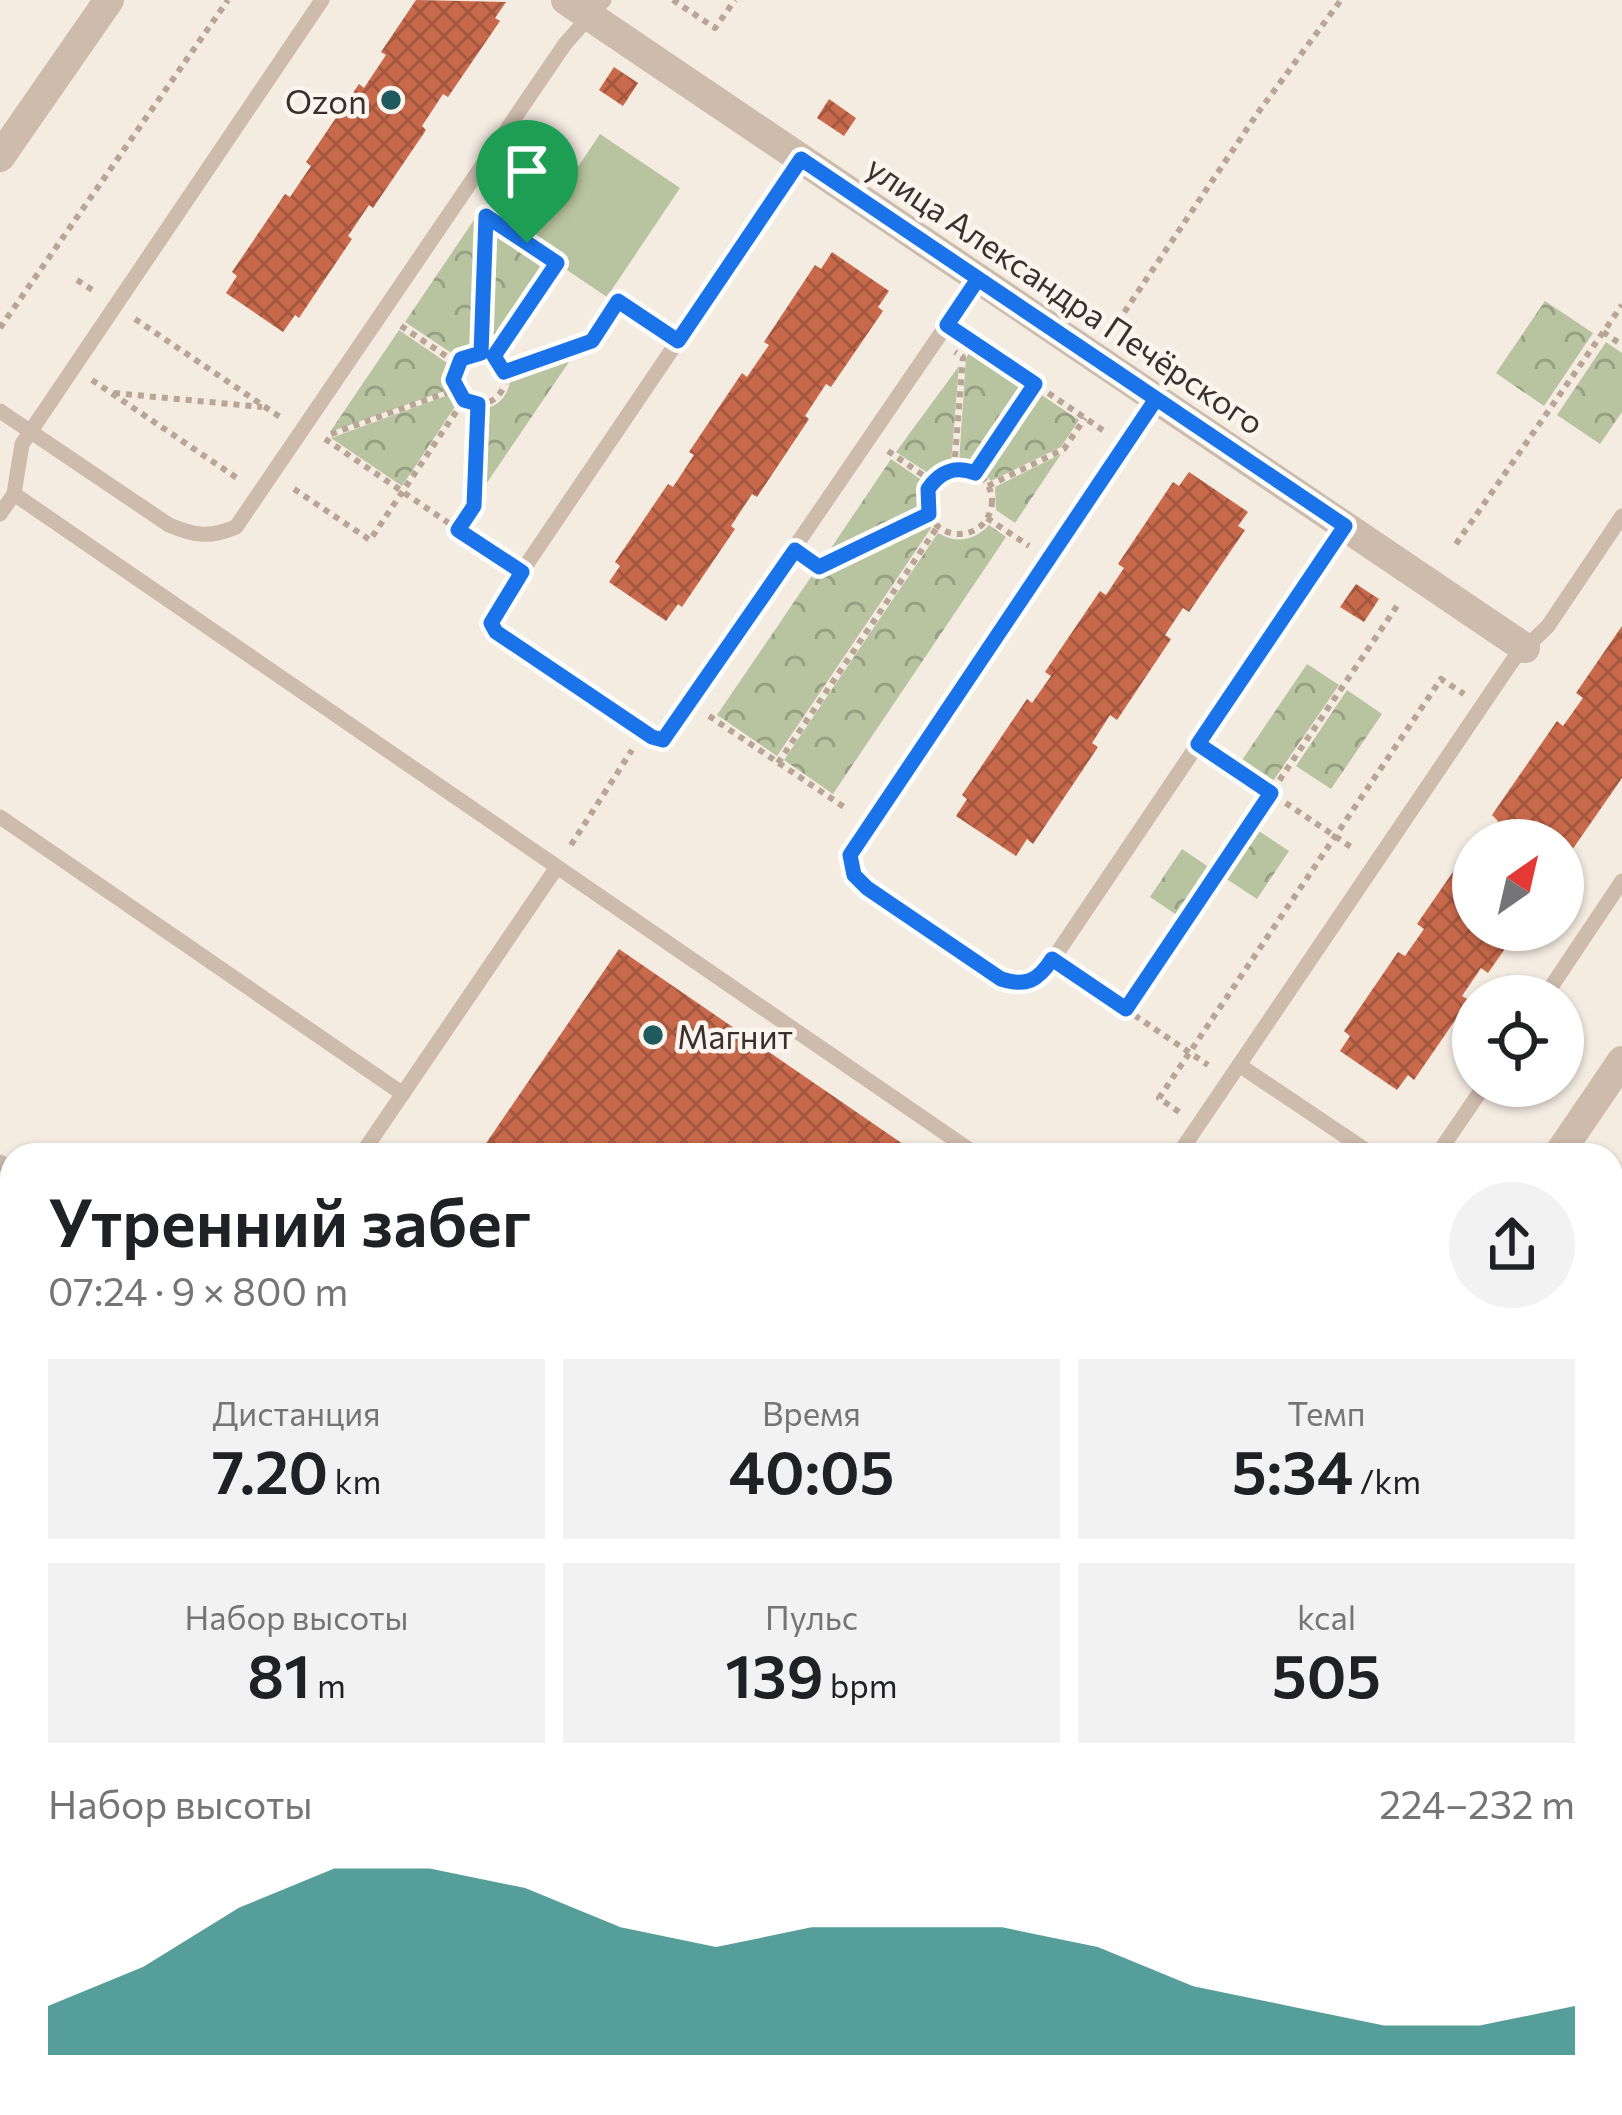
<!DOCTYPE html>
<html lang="ru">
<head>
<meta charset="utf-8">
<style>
	:root { --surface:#fff; --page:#f2f2f2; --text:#202124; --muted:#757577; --accent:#0f766e }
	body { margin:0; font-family:Commissioner,sans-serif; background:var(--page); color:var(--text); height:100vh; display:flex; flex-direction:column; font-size:45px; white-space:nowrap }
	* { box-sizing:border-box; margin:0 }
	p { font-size:39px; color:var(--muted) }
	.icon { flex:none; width:66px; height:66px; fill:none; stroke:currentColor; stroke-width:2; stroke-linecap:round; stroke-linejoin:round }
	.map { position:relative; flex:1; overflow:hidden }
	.side { position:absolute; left:0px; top:1143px; width:1623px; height:972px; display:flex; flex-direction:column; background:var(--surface); border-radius:36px 36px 0 0; box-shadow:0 3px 9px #0004 }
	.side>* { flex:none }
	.needle { width:78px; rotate:34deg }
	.controls { position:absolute; left:1452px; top:819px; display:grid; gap:24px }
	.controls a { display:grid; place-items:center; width:132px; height:132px; border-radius:50%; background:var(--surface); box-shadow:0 3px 9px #0004; font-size:60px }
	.pin { position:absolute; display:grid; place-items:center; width:102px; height:102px; color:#fff; margin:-123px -51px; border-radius:50% 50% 50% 0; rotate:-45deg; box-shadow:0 0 12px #0007 }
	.pin .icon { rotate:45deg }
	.round { display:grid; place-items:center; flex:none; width:126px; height:126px; border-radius:63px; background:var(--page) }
	.headline { display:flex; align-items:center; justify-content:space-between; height:204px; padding:0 48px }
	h1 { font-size:66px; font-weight:600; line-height:90px }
	.stats { display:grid; grid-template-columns:repeat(3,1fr); gap:18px; height:204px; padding:12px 48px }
	.stats div { display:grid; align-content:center; border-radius:0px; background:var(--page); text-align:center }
	.stats b { font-size:60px; font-weight:600 }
	.stats small { font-size:33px; font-weight:400 }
	.stats p { font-size:33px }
	.chart { height:336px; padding:24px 48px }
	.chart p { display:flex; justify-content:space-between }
	.chart svg { width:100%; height:216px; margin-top:12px; fill:var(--accent); opacity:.7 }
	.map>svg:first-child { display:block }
	.park { fill:url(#park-crowns) }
	.garden { fill:#b8c4a0 }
	.building { fill:url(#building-cross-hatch) }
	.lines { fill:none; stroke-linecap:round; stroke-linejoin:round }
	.path { stroke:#b9a596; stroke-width:6; stroke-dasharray:6 6; stroke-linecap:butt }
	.service { stroke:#cdbbac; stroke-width:15 }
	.minor { stroke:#cdbbac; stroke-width:30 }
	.route-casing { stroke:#fff; stroke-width:24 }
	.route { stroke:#1a73e8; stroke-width:15 }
	.poi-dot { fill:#1f5a5e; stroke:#fbf5ee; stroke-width:4.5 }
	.labels { text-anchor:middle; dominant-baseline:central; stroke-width:9; stroke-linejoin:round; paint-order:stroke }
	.poi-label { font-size:33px; fill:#3b302b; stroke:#fbf5ee; text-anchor:end }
	.street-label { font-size:33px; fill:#3b302b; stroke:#fbf5ee }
</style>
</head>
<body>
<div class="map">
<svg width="1622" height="2115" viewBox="0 0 1622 2115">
	<defs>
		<pattern id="park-crowns" width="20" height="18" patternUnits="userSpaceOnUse" patternTransform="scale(3)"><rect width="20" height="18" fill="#b8c4a0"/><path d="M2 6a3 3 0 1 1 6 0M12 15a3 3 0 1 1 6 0" fill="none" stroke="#97a083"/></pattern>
		<pattern id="building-cross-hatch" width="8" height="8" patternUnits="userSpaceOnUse" patternTransform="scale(3)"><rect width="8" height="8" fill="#c8694b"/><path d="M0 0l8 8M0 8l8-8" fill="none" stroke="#a4573f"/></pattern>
	</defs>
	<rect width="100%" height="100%" fill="#f4ebe1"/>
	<!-- park -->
	<g class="park">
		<polygon points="478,214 482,218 477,347 456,356 405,322"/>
		<polygon points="490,222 552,265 494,351 484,347"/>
		<polygon points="1545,301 1593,333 1544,406 1496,373"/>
		<polygon points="399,330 450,365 450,389 330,432"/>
		<polygon points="1606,342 1622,353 1622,412 1600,444 1557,415"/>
		<polygon points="973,348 1030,387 976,467 959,463 966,358"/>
		<path d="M577,350L478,496L482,409C501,407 511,392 510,374Z"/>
		<polygon points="959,366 951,464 931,475 896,452"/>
		<polygon points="1034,390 1079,420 1061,447 991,481 980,470"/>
		<polygon points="451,394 458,402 402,486 331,438"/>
		<polygon points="1061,454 1015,523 996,510 995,487"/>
		<polygon points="891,459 926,483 920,502 923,511 823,560"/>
		<polygon points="926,520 931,528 777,756 717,715 813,574"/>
		<path d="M989,525L1006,537L833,794L784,760L938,533C956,544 974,541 989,525Z"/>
		<polygon points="1307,664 1339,685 1269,787 1238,766"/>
		<polygon points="1347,690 1382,714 1331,789 1296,766"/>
		<polygon points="1254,828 1289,851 1257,899 1222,876"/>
		<polygon points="1182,849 1213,870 1181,918 1150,897"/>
	</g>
	<!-- garden -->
	<polygon class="garden" points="600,134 680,188 607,297 527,243"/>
	<!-- building -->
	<g class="building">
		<polygon points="416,0 506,2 495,18 500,21 448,97 443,94 422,126 426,130 373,208 369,205 348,236 352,239 325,279 299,318 295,315 283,332 226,293 237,276 232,272 285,194 290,197 311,166 306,162 359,84 364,88 386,55 381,52"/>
		<polygon points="614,67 638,83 623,106 599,90"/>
		<polygon points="829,99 856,118 844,136 817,118"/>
		<polygon points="832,252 889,291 878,307 883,311 831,387 826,384 805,416 809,419 757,497 752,494 731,526 735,529 682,607 678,604 666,621 609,582 620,566 615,562 668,484 673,487 694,455 689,452 742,373 747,377 769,345 764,342 815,265 821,269"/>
		<polygon points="1189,472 1248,512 1238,526 1245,530 1189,612 1183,608 1165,635 1171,639 1117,720 1110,715 1092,743 1098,747 1033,844 1027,839 1016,856 956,816 967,799 962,795 1027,699 1032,703 1051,676 1045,672 1100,591 1106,595 1124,568 1118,564 1173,482 1179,486"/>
		<polygon points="1356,584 1379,599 1364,622 1340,607"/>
		<polygon points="1622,626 1622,778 1563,863 1563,840 1485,840 1498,821 1492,815 1557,721 1563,726 1583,698 1576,693"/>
		<polygon points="1473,843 1473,930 1518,930 1488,973 1481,968 1462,996 1469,1000 1414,1080 1408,1075 1397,1090 1340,1051 1350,1036 1344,1031 1398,952 1405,956 1424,929 1417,924"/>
		<polygon points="619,949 919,1155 478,1155"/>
		<polygon points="1611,1615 1622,1622 1622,2115 1514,2115 1496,2103 1611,2103"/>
		<polygon points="0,1651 12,1659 12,1734 0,1751"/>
		<polygon points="377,2103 475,2103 467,2115 369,2115"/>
	</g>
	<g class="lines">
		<!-- path -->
		<g class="path">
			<polyline points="673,0 715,28 735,0"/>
			<polyline points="479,211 557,263 494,356"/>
			<polyline points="77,280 94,291"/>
			<polyline points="135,319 283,419"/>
			<polyline points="401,326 458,364"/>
			<polyline points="0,328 228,0"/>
			<polyline points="1111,332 1257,114 1341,0"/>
			<polyline points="1603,332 1622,345"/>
			<polyline points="969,339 1107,433"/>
			<circle cx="479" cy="378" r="26"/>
			<polyline points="481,353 486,216"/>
			<polyline points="504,372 592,341 618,301 658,327"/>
			<polyline points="92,380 240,480"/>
			<polyline points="114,393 262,407"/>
			<polyline points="331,434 454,390"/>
			<polyline points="325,439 503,560"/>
			<polyline points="888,451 933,482"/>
			<circle cx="959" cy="501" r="33"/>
			<polyline points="954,469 963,357 955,352"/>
			<polyline points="975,473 1035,384"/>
			<polyline points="988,486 1064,449 1085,418"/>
			<polyline points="294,489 370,540 464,400"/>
			<polyline points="987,518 1029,546"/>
			<polyline points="458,529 474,506 479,404"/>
			<polyline points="1456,544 1622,305"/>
			<polyline points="813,563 819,567 929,514"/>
			<polyline points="709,716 847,809"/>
			<polyline points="1216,756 1354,849"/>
			<polyline points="778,763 938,526"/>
			<polyline points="571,845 632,750"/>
			<polyline points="1075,975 1208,1065"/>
			<polyline points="1125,1009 1399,603"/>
			<polyline points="1179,1112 1159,1098 1441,679 1464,694"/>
			<polyline points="0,1238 12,1246"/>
			<polyline points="0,1912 12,1920"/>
			<polyline points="12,1932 12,1963"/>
			<polyline points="12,2026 2,2040 12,2047"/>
			<polyline points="0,2077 12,2059"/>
			<polyline points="94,2103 112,2115"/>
			<polyline points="1241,2103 1258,2115"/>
			<polyline points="0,2114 2,2115"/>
		</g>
		<!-- service -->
		<g class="service">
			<polyline points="801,159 493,614 491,623 496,632 652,737 663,740 978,279"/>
			<path d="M1156,399L856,843C848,862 853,874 867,888L1002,979C1021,985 1029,984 1045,971L1345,526"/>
			<path d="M0,411L169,525C195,536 210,538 236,527L565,44L604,0"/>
			<polyline points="14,494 22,444 322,0"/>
			<polyline points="0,514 14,494 977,1155"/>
			<polyline points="0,817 403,1094"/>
			<polyline points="1545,996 1622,881"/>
			<polyline points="361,1155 557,867"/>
			<polyline points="1178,1155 1239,1065"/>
			<polyline points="1373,1155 1239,1065 1513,660 1548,626 1622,516"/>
			<polyline points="1437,1155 1484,1086"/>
			<polyline points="0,1162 12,1170"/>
			<polyline points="1611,1285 1622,1269"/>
			<polyline points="0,1320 12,1302"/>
			<polyline points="0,1506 12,1513"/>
			<polyline points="1611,1508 1622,1515"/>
			<polyline points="1611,1600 1622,1607"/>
			<polyline points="0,1868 12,1850"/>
			<polyline points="872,2103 889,2115"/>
			<polyline points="1343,2103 1381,2115"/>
			<polyline points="1439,2103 1457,2115"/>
			<polyline points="268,2115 276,2103"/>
			<polyline points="552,2115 560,2103"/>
			<polyline points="783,2115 791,2103"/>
		</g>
		<!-- minor -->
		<g class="minor">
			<polyline points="566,0 1525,648"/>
			<polyline points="0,157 109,0"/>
			<polyline points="1558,1155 1622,1061"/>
			<polyline points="0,1337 12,1344"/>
			<polyline points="1149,2103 1166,2115"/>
		</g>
	</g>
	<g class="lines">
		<defs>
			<path id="route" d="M527,243L557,263L494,356L504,372L592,341L618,301L678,341L801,159L1345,526L1198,744L1271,793L1126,1009L1052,959C1038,981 1026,987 1001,979L867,888L854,875L850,855L1156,399L978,279L947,325L1035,384L975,473C954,465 940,472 928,489L929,514L819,567L795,550L663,740L652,737L496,632L491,623L522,572L458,530L474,506L478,404L464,400L453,380L461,359L481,353L486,216L527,243"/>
		</defs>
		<!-- route casing -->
		<use href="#route" class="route-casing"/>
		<!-- route -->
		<use href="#route" class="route"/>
	</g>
	<!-- markers -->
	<g class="poi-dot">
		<circle cx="391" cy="100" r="12"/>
		<circle cx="653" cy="1035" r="12"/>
	</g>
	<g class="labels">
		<!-- poi labels -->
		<g class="poi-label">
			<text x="367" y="100">Ozon</text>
			<text x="677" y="1035" text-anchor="start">Магнит</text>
		</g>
		<!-- street labels -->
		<g class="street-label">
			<text transform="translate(1066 294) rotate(34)">улица Александра Печёрского</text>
		</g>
	</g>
</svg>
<div class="controls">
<a><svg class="needle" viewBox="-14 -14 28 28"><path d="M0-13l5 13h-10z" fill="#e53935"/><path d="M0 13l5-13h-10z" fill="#757577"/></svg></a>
<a><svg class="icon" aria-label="locate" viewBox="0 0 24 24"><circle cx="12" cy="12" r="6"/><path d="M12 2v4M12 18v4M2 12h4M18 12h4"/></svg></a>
</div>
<div class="pin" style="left:527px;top:243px;background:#1e9e55"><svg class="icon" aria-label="arrive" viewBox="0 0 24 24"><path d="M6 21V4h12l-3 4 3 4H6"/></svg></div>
<section class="side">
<div class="headline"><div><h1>Утренний забег</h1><p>07:24 · 9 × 800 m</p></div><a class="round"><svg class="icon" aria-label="share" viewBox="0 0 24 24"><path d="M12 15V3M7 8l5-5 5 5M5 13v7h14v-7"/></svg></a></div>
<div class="stats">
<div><p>Дистанция</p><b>7.20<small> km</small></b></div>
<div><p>Время</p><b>40:05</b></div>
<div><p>Темп</p><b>5:34<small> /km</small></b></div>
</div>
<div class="stats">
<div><p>Набор высоты</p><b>81<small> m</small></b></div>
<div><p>Пульс</p><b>139<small> bpm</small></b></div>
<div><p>kcal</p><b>505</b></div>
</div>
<div class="chart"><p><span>Набор высоты</span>224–232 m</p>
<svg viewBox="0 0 160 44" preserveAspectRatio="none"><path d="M0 44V34L10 26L20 14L30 6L40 6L50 10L60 18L70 22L80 18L90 18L100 18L110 22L120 30L130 34L140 38L150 38L160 34V44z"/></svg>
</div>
</section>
</div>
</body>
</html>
